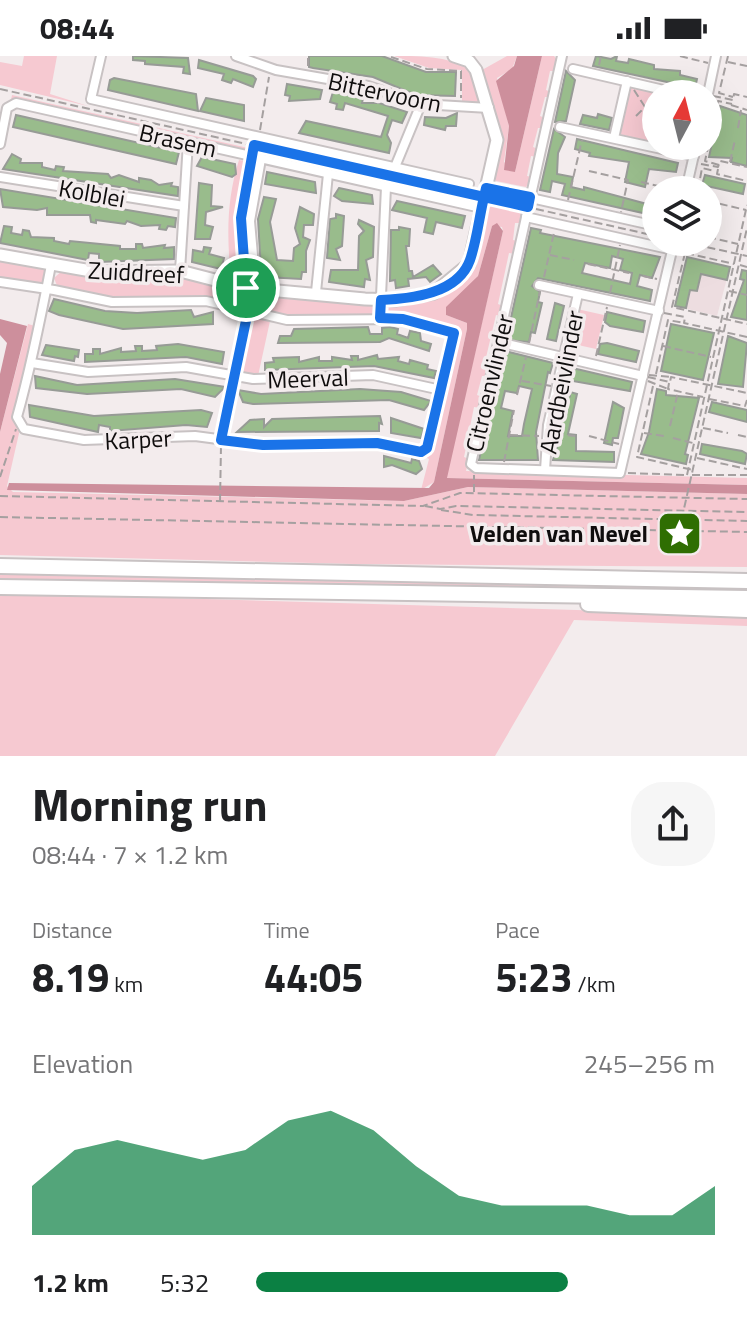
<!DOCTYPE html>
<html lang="en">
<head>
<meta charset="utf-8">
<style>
	:root { --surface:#fff; --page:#f6f6f6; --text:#202124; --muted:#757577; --accent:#0b8043 }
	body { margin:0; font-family:"Titillium Web",sans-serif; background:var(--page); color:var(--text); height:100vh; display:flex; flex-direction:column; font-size:30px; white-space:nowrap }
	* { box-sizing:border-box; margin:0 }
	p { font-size:26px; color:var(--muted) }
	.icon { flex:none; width:44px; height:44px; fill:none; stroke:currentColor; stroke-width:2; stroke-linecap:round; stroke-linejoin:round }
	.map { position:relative; height:700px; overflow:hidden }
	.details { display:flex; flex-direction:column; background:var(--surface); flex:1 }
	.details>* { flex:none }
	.needle { width:52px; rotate:7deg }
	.fabs { position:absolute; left:642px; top:24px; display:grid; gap:16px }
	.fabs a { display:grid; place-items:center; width:80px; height:80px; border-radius:50%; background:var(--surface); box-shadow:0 8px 32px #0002; font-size:40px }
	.pin { position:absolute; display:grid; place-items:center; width:68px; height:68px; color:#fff; margin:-34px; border:4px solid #fff; border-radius:50%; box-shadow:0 2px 8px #0007 }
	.round { display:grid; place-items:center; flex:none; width:84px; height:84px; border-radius:32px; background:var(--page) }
	.summary { display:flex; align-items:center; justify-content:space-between; height:136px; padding:0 32px }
	h1 { font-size:44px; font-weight:700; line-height:60px }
	.figures { display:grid; grid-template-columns:repeat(3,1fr); gap:12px; height:136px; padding:8px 32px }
	.figures div { display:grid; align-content:center }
	.figures b { font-size:40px; font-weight:700 }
	.figures small { font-size:22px; font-weight:400 }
	.figures p { font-size:22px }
	.chart { height:224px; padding:16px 32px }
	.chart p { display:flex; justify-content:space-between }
	.chart svg { width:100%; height:144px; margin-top:8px; fill:var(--accent); opacity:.7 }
	ul { padding:0 32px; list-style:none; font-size:26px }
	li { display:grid; grid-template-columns:128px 96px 1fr; align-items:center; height:60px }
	li i { height:20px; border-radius:10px; background:var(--accent) }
	.status { display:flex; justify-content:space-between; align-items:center; height:56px; padding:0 40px; background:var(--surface); direction:ltr }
	.status svg { height:22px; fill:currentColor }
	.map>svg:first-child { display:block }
	.built { fill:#eddde0 }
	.green { fill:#f6c9d1 }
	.water { fill:#cd8f9c }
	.building { fill:#99bc8c; stroke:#979b96; stroke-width:2; fill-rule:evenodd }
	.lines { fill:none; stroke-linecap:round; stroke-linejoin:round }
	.street-casing { stroke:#c8c2c3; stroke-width:12 }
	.secondary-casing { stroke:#c8c2c3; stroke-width:15 }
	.highway-casing { stroke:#c8c2c3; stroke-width:18 }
	.path { stroke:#a5a0a0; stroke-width:2; stroke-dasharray:8 4; stroke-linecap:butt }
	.street { stroke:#fff; stroke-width:8 }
	.secondary { stroke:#fff; stroke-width:11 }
	.highway { stroke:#fff; stroke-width:14 }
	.route-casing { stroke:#fff; stroke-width:16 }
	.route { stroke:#1a73e8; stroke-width:10 }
	.labels { text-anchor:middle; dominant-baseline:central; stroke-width:7; stroke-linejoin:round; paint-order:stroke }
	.street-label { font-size:24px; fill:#0f0d0d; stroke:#f3eced }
	.poi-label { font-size:24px; font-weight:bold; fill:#0f0d0d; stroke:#f3eced; text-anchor:end }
</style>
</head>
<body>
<div class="status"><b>08:44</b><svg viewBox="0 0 49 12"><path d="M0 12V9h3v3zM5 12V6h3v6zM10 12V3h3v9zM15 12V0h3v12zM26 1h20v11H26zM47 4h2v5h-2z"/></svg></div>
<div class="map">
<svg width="747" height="700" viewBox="0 0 747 700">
	<rect width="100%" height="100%" fill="#f3eced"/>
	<!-- built -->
	<polygon class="built" points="687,201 730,211 717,260 675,250"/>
	<!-- green -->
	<g class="green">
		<polygon points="24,0 57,0 50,38 88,50 0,29 0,6 22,10"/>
		<path d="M394,0C424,0 452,0 476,17L480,46L464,48L462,45V14L429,12Z"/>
		<polygon points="507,0 517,0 512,13 497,22 509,70 504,106 515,116 542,0 554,0 558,5 556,15 550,15 546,34 551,36 550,41 545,41 540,60 545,62 543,72 538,72 533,91 538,93 537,101 531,100 527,120 532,121 526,131 496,125 494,121 502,76 482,14"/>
		<polygon points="630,30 664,38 656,38 656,87 619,78"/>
		<polygon points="12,39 476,143 475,147 11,44"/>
		<polygon points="260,84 461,129 460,134 258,88"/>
		<path d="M239,104L251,106L256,111L247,163L252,224L248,228L231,224C227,182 226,145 239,104Z"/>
		<polygon points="486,145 524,155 521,167 515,167 513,184 517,185 515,198 509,197 498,248 503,250 500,260 496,259 484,310 489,312 487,320 482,320 477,339 482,341 480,352 474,351 470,371 475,372 473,383 468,382 464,401 469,403 466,415 747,422 747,429 446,422 503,175 502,171 492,170 478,220 446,259 467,267 467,273 434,426 421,434 429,403 423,400 431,393 457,275 391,260 387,258 386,250 437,241 466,217"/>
		<polygon points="0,202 44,212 44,229 0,222"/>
		<polygon points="63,214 177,219 374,247 373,259 287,261 208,243 116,243 58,232 54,222"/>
		<polygon points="577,253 604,259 596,293 569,287"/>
		<polygon points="249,260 270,265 258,320 238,318"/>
		<polygon points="28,268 35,270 15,365 20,373 7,430 13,436 404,445 468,431 747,438 747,511 354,508 0,499 0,376"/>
		<polygon points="0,515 605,531 747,531 747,537 0,527"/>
		<polygon points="0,537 747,559 747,570 574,564 495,700 0,700"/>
	</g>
	<!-- water -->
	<g class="water">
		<polygon points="517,0 542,0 515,116 504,114 509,70 496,25 514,10"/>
		<polygon points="497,167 503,175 447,422 747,429 747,438 468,431 404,445 7,434 9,427 429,432 434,426 467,273 467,267 446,259 446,251 478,220 492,170"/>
		<polygon points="0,263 27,270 0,376 0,318 7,287 0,279"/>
	</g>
	<!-- building -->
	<g class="building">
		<polygon points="133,0 188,2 190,18 183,17 184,11 145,8 145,5 133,4"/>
		<polygon points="309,0 382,0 426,16 456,16 455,40 416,39 373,21 313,12 309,11"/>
		<polygon points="596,0 611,3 617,0 616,5 628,7 629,3 654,9 654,13 680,15 680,19 697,23 695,32 593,10"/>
		<polygon points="199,4 253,20 256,23 253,31 233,23 231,27 222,24 224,18 198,12"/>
		<polygon points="566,15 575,24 566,65 555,66"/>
		<polygon points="114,22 196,38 198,55 108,34 110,24"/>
		<polygon points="287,28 322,34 320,43 289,45 290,40 285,39"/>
		<polygon points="333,36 363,42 362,47 379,47 407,56 402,67 392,64 387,79 391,87 389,97 299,77 306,65 381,81 388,60 345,47 343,54 336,53 337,48 330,46"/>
		<polygon points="206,42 244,49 244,65 200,55"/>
		<polygon points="720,50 747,59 747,110 731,106 732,102 709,101"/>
		<polygon points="457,57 456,70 446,70 445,74 424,69 425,61 446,62"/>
		<polygon points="598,58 612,62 609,74 580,68 583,59 597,62"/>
		<polygon points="16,59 179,96 176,108 13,71"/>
		<polygon points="554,73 565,81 558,97 557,118 573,121 571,131 584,134 584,131 647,148 648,145 656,147 656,160 562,139 565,128 552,125 550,136 540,134"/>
		<polygon points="577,83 678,107 676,116 649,113 645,131 625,126 629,106 589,100 590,97 575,93"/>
		<polygon points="12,98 21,103 20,107 42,107 42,111 55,114 56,110 64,111 63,115 108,118 111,122 119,119 139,126 139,122 151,124 159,129 172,127 171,130 178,131 178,140 3,113"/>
		<polygon points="202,101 235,108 236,118 232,121 197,110"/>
		<polygon points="267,116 315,126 316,137 265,128"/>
		<polygon points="705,119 745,128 743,138 702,129"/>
		<polygon points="199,127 212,129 211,150 223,151 206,156 205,169 213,171 210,183 195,183"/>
		<polygon points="339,132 372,139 373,148 342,145 334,140"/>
		<polygon points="0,133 176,162 175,171 168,170 166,174 159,173 160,169 141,170 127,165 125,168 96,164 96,167 91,166 90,159 47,159 47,152 37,154 3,151"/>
		<polygon points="264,141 276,143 270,166 277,204 293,205 294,192 300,188 295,172 300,151 314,158 313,169 304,169 303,181 310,184 306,195 306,216 302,216 301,223 266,221 266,214 261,214 258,163"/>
		<polygon points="397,145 465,160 462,172 436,166 433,178 424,176 427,162 392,154"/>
		<polygon points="336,158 344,160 342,190 336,193 340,204 327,202 330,163 336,162"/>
		<polygon points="359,164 374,171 373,201 366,204 370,224 365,223 364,231 329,226 331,214 358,214 359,180 364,175 358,168"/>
		<polygon points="4,170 12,171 11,177 22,179 23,174 29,175 31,181 54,182 54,185 69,188 70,185 120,190 120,193 136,193 136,188 142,188 143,192 165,189 164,192 174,191 174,203 99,206 99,198 89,197 88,204 0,187"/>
		<polygon points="399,171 410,173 409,190 406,190 409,215 412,215 413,221 433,209 441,218 430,226 426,221 408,223 409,230 396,232 395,224 390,225 391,174 399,174"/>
		<path d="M531,172L541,174L540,177L660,201L652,222L640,219L637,230L652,234L650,245L538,222L532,230L540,236L538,246L542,247L535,277L531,276L529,286L506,284ZM612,200L623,203L620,214L632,217L630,228L582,217L585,207L610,212Z"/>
		<polygon points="204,191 211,192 209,198 224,202 221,213 192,206 193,194 203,196"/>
		<polygon points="687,201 730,211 727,224 701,218 697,235 690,234 686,252 675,250"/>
		<polygon points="742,214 747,215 747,264 731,261 744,224 740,223"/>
		<polygon points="54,243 105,255 137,257 191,254 194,261 213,256 213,268 123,273 59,259 49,255"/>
		<polygon points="555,247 564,250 556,285 547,283"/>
		<polygon points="607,256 645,265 643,276 610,270 605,266"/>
		<polygon points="671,268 714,277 703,324 661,315"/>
		<polygon points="368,271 370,278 382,278 382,272 390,271 398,273 397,278 408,282 410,275 420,277 421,285 431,288 429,295 389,282 380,286 278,287 280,280 291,280 294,273"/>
		<polygon points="728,280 747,287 743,331 718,328"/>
		<polygon points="607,287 639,295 636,306 598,298 600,288"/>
		<polygon points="178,288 224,296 222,308 186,301 85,306 85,298 93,298 93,293 100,293 100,298 121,292 121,296 136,295 135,290 142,290 142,295 157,294 156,290"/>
		<polygon points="46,289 79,294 78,301 75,300 74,305 42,299"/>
		<path d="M504,291L509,296L553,307L550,317L548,316L536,376L538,404H479ZM519,330L532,333L524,368L522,380H508L513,355L501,352L505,335L517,337Z"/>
		<polygon points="377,299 378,303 399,301 398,305 409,308 410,304 428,309 427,313 436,315 434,322 374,310 265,314 265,307 274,306 273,302 299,301 299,306 319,301 319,305 332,305 332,301 352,304 351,300 358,300 358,304"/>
		<polygon points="568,311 632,326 630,335 567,324"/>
		<polygon points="35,320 77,329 175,323 225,331 215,341 181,333 87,338 36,332"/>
		<polygon points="360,333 401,336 431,345 424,354 389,344 253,348 243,346 238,334 261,338"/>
		<polygon points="657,333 666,335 666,339 699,342 685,398 688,399 686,408 641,398 649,376"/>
		<polygon points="570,336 577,338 568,378 576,379 576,395 614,396 614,406 553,404 563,370 557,369 564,338 570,340"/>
		<polygon points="613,346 624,352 618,382 613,382 612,389 604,387"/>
		<polygon points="712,346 747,354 747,366 709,356"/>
		<polygon points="29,349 94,360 201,354 212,357 207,371 186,369 110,375 110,371 99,369 98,376 30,361"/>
		<polygon points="340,361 380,360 382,368 379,367 379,375 237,376 250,364 264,363 264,371 272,363"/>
		<polygon points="391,362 424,373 421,382 391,377"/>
		<polygon points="702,388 742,395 747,398 745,408 700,398"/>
		<polygon points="384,400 411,407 412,403 419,405 422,413 416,418 392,409 384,411"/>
	</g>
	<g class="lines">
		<defs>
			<g id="street">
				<polyline points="101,0 91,43 469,128"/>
				<polyline points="236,0 276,14 368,30 421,48 489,52"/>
				<polyline points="562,0 471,408 476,412 620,417 674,186"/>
				<polyline points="573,13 681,38"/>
				<polyline points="708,38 716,0"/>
				<polyline points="560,71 694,100"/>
				<polyline points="614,82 627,25"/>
				<polyline points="0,88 7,52 16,47 481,152"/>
				<polyline points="395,111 421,48"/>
				<polyline points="0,121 184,150"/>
				<polyline points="486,132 656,170"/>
				<polyline points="686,134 696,90"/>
				<polyline points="526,161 673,194"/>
				<polyline points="180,215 188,86"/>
				<path d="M0,226L54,234L112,246L206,245L287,264L403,263L454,277L427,392L421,396L377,387L263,389L195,380L84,384L24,373L17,361C31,311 41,261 51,209"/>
				<polyline points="539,229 659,255"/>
				<polyline points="256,233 250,165 261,103"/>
				<polyline points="316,236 328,118"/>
				<polyline points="380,262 386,131"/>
				<polyline points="511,289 643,320"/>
				<polyline points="32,307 88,316 186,311 253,323 373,319 441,334"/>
				<polyline points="545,414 548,369 578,238"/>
			</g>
			<polyline id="secondary" points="0,199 97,216 180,215 246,232 365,243 395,244 434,237 469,208 497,84 476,14 469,5 454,0"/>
			<g id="highway">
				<polyline points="0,510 747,525"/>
				<polyline points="0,531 747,542"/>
				<polyline points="588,548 747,554"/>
			</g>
		</defs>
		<!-- street casing -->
		<use href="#street" class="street-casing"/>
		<!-- secondary casing -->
		<use href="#secondary" class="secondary-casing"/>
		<!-- highway casing -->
		<use href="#highway" class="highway-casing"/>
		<!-- path -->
		<g class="path">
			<polyline points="680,0 708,7"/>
			<polyline points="728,0 719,37 733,41"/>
			<polyline points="391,1 427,13 461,15 461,42"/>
			<polyline points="728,6 747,10"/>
			<polyline points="599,9 601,0"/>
			<polyline points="308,10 308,0"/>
			<polyline points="0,33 475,139"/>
			<polyline points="634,34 645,51"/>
			<polyline points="713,40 733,44 734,38 747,41"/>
			<polyline points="731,49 747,54"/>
			<polyline points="636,60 645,51 656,49"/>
			<polyline points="738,72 741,54"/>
			<polyline points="260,74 269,21"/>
			<polyline points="730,106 735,84"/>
			<polyline points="701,108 718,111 720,105 747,111"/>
			<polyline points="719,109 705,105 718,45 732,48"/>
			<polyline points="718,113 717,118 747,125"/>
			<polyline points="589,115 628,124 621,156"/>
			<polyline points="641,126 676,134"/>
			<polyline points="698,134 702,112 715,115"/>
			<polyline points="493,143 522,150"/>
			<polyline points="568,144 582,84"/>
			<polyline points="708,145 746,154"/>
			<polyline points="536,153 656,180"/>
			<polyline points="708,181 738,188"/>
			<polyline points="684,186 747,200"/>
			<polyline points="685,197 672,251 747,268"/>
			<polyline points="686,197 734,208"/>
			<polyline points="550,199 574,204"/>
			<polyline points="588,208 629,217"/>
			<polyline points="740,209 747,211"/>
			<polyline points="643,220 657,223"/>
			<polyline points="544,221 554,177"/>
			<polyline points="245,222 241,162 251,106"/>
			<polyline points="729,235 747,239"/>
			<polyline points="610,237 620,189"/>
			<polyline points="664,257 685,261 684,267 747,281"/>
			<polyline points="529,287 540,235"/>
			<polyline points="663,290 711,301"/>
			<polyline points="596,300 607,251"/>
			<polyline points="236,313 247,260"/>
			<polyline points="656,318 668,264 684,267"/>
			<polyline points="649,319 671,321"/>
			<polyline points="648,321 670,326 671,321 747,337"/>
			<polyline points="522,325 551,330"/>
			<polyline points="648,325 668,333"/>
			<polyline points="669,327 668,333 703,341"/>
			<polyline points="653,330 637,401 693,414"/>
			<polyline points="517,339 526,301"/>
			<polyline points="709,343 745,350 747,344"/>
			<polyline points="670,370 678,336"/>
			<polyline points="703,372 728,377"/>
			<polyline points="223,376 233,327"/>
			<polyline points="644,377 664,380"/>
			<polyline points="556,378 575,380"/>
			<polyline points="510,379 539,380"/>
			<polyline points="738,379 747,381"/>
			<polyline points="589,380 619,388"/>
			<polyline points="673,382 693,387"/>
			<polyline points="697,402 747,413"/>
			<polyline points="504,406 514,354"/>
			<polyline points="628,417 686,419"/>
			<polyline points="687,419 747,149"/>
			<polyline points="692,419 747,419"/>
			<polyline points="0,421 16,373"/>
			<polyline points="474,436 474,419"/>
			<polyline points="0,440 423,450 460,437 747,443"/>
			<polyline points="220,446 221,390"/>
			<polyline points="425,450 440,453 456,450 747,456"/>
			<polyline points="441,454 473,459 747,465"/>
			<polyline points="0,461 747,476"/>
			<polyline points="679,475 747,172"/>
		</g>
		<!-- street -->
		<use href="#street" class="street"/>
		<!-- secondary -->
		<use href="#secondary" class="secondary"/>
		<!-- highway -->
		<use href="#highway" class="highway"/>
	</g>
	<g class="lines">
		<defs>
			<path id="route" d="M246,232L248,255L221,384L263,389L377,387L421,396L427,392L454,277L403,263L380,262L381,244C411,243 458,238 470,204C477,184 479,162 484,141L528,151L530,141L486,132L484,141L254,89L241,162L246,232"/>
		</defs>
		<!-- route casing -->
		<use href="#route" class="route-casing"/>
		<!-- route -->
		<use href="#route" class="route"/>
	</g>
	<!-- icons -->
	<defs>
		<symbol id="sight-square" viewBox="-11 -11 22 22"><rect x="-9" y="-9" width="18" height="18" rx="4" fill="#2f6e02" stroke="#f3eced"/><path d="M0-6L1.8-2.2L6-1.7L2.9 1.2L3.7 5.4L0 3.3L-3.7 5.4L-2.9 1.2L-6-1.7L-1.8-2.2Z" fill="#fff"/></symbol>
	</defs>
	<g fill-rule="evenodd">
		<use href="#sight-square" x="654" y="452" width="51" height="51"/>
	</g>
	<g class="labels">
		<!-- street labels -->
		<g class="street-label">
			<text transform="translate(385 36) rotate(12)">Bittervoorn</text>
			<text transform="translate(178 84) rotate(13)">Brasem</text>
			<text transform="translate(92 137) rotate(10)">Kolblei</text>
			<text transform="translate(136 216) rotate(3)">Zuiddreef</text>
			<text transform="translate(308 322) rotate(-2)">Meerval</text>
			<text transform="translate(561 326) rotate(-79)">Aardbeivlinder</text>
			<text transform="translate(489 327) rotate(-77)">Citroenvlinder</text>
			<text transform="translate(138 383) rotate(-3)">Karper</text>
		</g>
		<!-- poi labels -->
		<g class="poi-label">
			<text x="648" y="477">Velden van Nevel</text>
		</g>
	</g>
</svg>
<div class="fabs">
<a><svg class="needle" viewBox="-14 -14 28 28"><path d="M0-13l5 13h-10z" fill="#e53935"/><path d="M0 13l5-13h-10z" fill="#757577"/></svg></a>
<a><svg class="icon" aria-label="layers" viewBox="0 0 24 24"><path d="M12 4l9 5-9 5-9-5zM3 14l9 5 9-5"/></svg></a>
</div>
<div class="pin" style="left:246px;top:232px;background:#1e9e55"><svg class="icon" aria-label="arrive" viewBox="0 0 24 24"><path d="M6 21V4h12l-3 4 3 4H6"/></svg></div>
</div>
<section class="details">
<div class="summary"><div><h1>Morning run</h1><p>08:44 · 7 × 1.2 km</p></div><a class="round"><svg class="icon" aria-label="share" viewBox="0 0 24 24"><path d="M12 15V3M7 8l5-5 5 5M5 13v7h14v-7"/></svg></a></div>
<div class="figures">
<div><p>Distance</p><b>8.19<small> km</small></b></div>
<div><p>Time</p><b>44:05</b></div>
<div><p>Pace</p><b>5:23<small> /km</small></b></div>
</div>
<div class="chart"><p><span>Elevation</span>245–256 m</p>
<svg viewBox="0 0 160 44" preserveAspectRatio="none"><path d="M0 44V29L10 18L20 15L30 18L40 21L50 18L60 9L70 6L80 12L90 23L100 32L110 35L120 35L130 35L140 38L150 38L160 29V44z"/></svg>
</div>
<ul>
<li><b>1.2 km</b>5:32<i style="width:68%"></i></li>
</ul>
</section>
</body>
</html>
